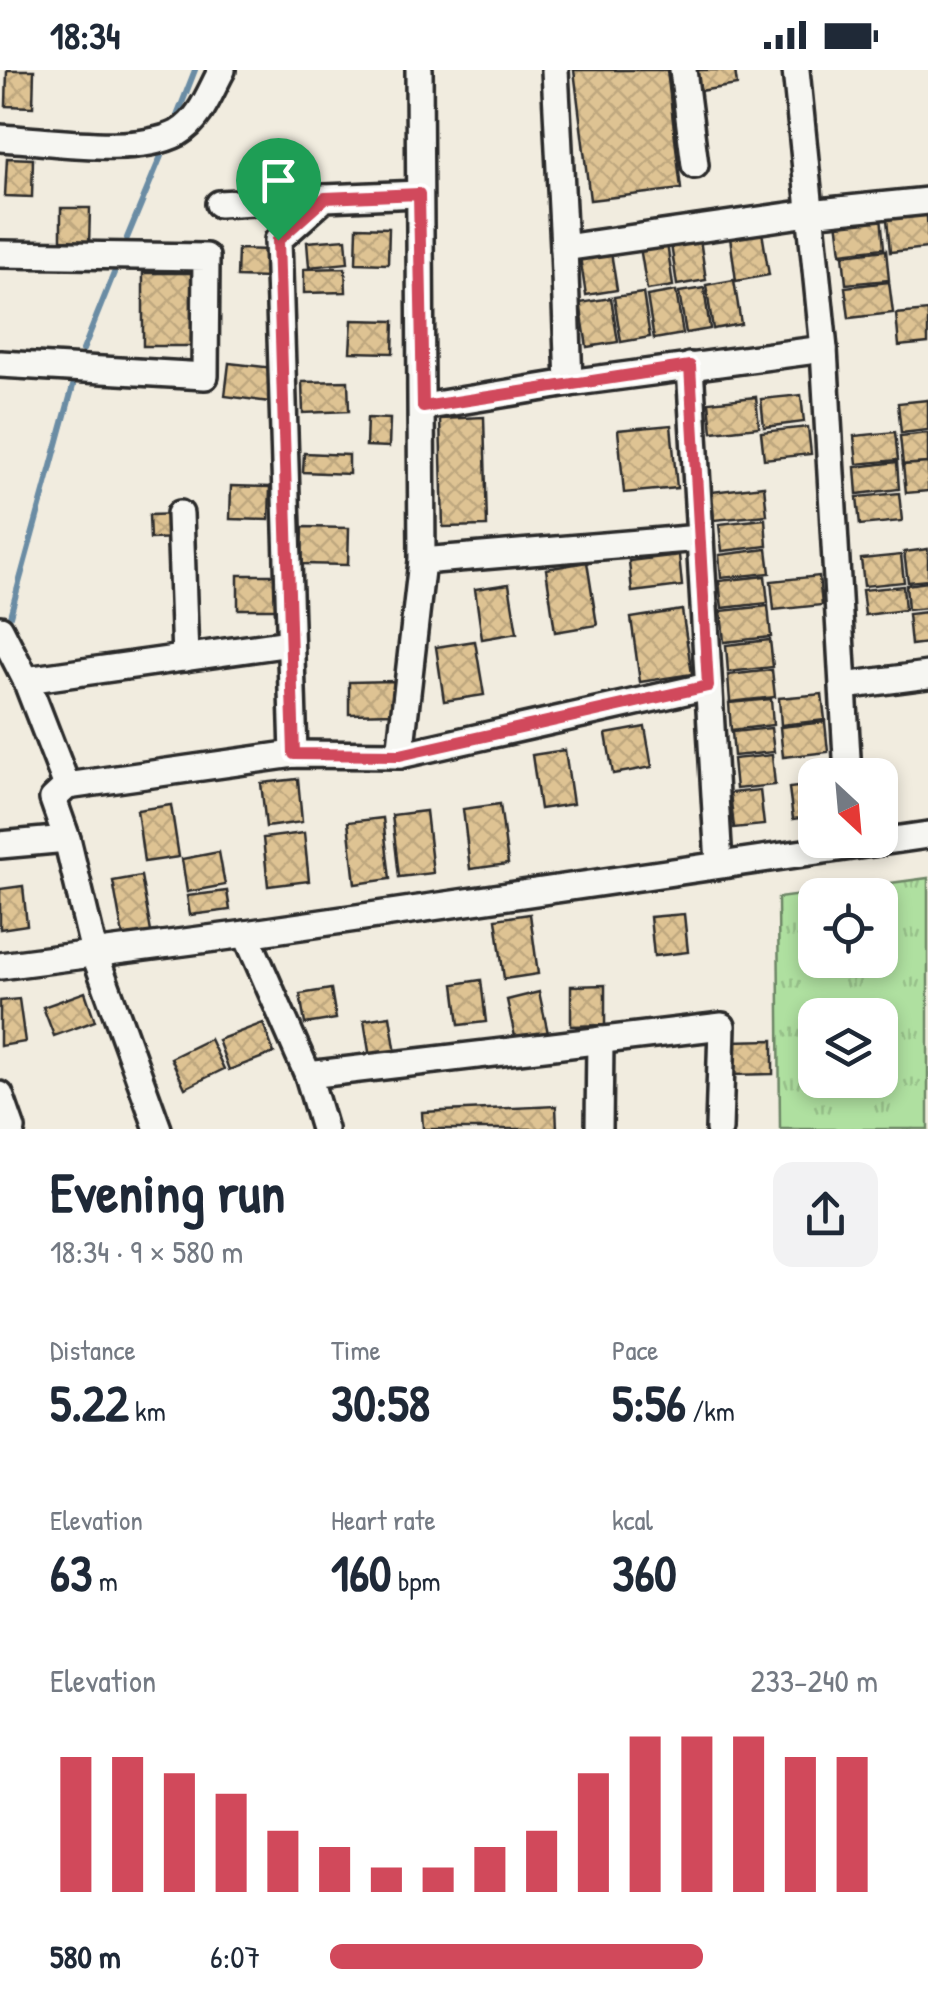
<!DOCTYPE html>
<html lang="en">
<head>
<meta charset="utf-8">
<style>
	:root { --surface:#fff; --page:#f2f2f3; --text:#1f2937; --muted:#747a83; --accent:#d1495b }
	body { margin:0; font-family:"Patrick Hand",sans-serif; background:var(--page); color:var(--text); height:100vh; display:flex; flex-direction:column; font-size:38px; white-space:nowrap }
	* { box-sizing:border-box; margin:0 }
	p { font-size:32px; color:var(--muted) }
	.icon { flex:none; width:55px; height:55px; fill:none; stroke:currentColor; stroke-width:2; stroke-linecap:round; stroke-linejoin:round }
	.map { position:relative; height:1059px; overflow:hidden }
	.sheet { display:flex; flex-direction:column; background:var(--surface); flex:1 }
	.sheet>* { flex:none }
	.needle { width:65px; rotate:154deg }
	.tools { position:absolute; left:798px; top:688px; display:grid; gap:20px }
	.tools a { display:grid; place-items:center; width:100px; height:100px; border-radius:20px; background:var(--surface); box-shadow:0 5px 15px #0003; font-size:50px }
	.pin { position:absolute; display:grid; place-items:center; width:85px; height:85px; color:#fff; margin:-102px -42px; border-radius:50% 50% 50% 0; rotate:-45deg; box-shadow:0 0 10px #0007 }
	.pin .icon { rotate:45deg }
	.round { display:grid; place-items:center; flex:none; width:105px; height:105px; border-radius:20px; background:var(--page) }
	.overview { display:flex; align-items:center; justify-content:space-between; height:170px; padding:0 50px }
	h1 { font-size:55px; font-weight:700; line-height:75px }
	.figures { display:grid; grid-template-columns:repeat(3,1fr); gap:15px; height:170px; padding:10px 50px }
	.figures div { display:grid; align-content:center }
	.figures b { font-size:50px; font-weight:700 }
	.figures small { font-size:28px; font-weight:400 }
	.figures p { font-size:28px }
	.chart { height:280px; padding:20px 50px }
	.chart p { display:flex; justify-content:space-between }
	.chart svg { width:100%; height:180px; margin-top:10px; stroke:var(--accent); stroke-width:6 }
	ul { padding:0 50px; list-style:none; font-size:32px }
	li { display:grid; grid-template-columns:160px 120px 1fr; align-items:center; height:75px }
	li i { height:25px; border-radius:12px; background:var(--accent) }
	.status { display:flex; justify-content:space-between; align-items:center; height:70px; padding:0 50px; background:var(--surface); direction:ltr }
	.status svg { height:28px; fill:currentColor }
	.map>svg:first-child { display:block }
	.grass { fill:url(#grass-tufts); stroke:#6d8666; stroke-width:2.5; fill-rule:evenodd }
	.lines { fill:none; stroke-linecap:round; stroke-linejoin:round }
	.stream { stroke:#6b8ca4; stroke-width:6 }
	.building { fill:url(#building-cross-hatch); stroke:#2b2b2b; stroke-width:2.5 }
	.minor-casing { stroke:#2b2b2b; stroke-width:32 }
	.minor { stroke:#f6f6f2; stroke-width:25 }
	.route-casing { stroke:#fff; stroke-width:20 }
	.route { stroke:#d1495b; stroke-width:12 }
</style>
</head>
<body>
<div class="status"><b>18:34</b><svg viewBox="0 0 49 12"><path d="M0 12V9h3v3zM5 12V6h3v6zM10 12V3h3v9zM15 12V0h3v12zM26 1h20v11H26zM47 4h2v5h-2z"/></svg></div>
<div class="map">
<svg width="928" height="1059" viewBox="0 0 928 1059">
	<defs>
		<pattern id="grass-tufts" width="24" height="20" patternUnits="userSpaceOnUse" patternTransform="scale(2.5)"><rect width="24" height="20" fill="#afe0a0"/><path d="M3 7l-1-3M5 7V3M7 7l1-3M15 17l-1-3M17 17v-4M19 17l1-3" fill="none" stroke="#97c08a"/></pattern>
		<pattern id="building-cross-hatch" width="8" height="8" patternUnits="userSpaceOnUse" patternTransform="scale(2.5)"><rect width="8" height="8" fill="#dec393"/><path d="M0 0l8 8M0 8l8-8" fill="none" stroke="#bfa87f"/></pattern>
	</defs>
	<rect width="100%" height="100%" fill="#f1ecdf"/>
	<filter id="ink" filterUnits="userSpaceOnUse"><feTurbulence type="fractalNoise" baseFrequency=".01" numOctaves="2"/><feDisplacementMap in="SourceGraphic" scale="20" xChannelSelector="R" yChannelSelector="G"/><feConvolveMatrix kernelMatrix="1 2 1 2 8 2 1 2 1" color-interpolation-filters="sRGB"/></filter>
	<g filter="url(#ink)">
		<!-- grass -->
		<path class="grass" d="M928,808V1059H780L778,828ZM815,825H880V890H815ZM815,945H880V1010H815Z"/>
		<g class="lines">
			<!-- stream -->
			<g class="stream">
				<polyline points="177,46 195,0"/>
				<polyline points="127,168 161,86"/>
				<polyline points="83,280 114,203"/>
				<polyline points="7,557 73,316"/>
			</g>
		</g>
		<!-- building -->
		<g class="building">
			<polygon points="7,0 34,0 33,37 6,36"/>
			<polygon points="574,0 667,0 681,119 590,130"/>
			<polygon points="689,0 735,0 737,15 693,22"/>
			<polygon points="7,88 33,89 32,127 5,126"/>
			<polygon points="61,138 90,138 89,177 61,177"/>
			<polygon points="927,144 928,178 890,182 887,149"/>
			<polygon points="881,146 884,178 841,183 837,150"/>
			<polygon points="357,157 389,158 388,194 356,193"/>
			<polygon points="762,162 769,205 736,211 730,167"/>
			<polygon points="346,169 348,193 309,197 307,172"/>
			<polygon points="700,169 706,210 677,215 671,174"/>
			<polygon points="667,173 673,216 647,220 640,177"/>
			<polygon points="238,179 272,180 271,208 237,207"/>
			<polygon points="886,180 889,210 846,214 843,185"/>
			<polygon points="611,182 617,220 586,225 580,187"/>
			<polygon points="345,198 346,222 304,223 304,199"/>
			<rect x="143" y="203" width="56" height="73"/>
			<polygon points="734,210 741,254 713,259 706,215"/>
			<polygon points="889,212 893,243 849,248 845,217"/>
			<polygon points="704,218 710,259 686,263 679,222"/>
			<polygon points="676,221 683,264 654,269 647,226"/>
			<polygon points="643,223 650,267 621,272 614,227"/>
			<polygon points="611,228 618,272 587,277 580,233"/>
			<polygon points="928,241 928,273 899,276 896,244"/>
			<polygon points="352,250 394,251 393,283 350,282"/>
			<polygon points="229,293 274,298 270,332 225,326"/>
			<polygon points="348,311 349,341 303,343 302,312"/>
			<polygon points="801,325 804,352 764,357 761,329"/>
			<polygon points="756,327 759,357 712,362 709,332"/>
			<polygon points="928,330 928,360 901,363 898,333"/>
			<polygon points="484,347 487,456 443,457 440,349"/>
			<polygon points="367,348 390,349 389,377 366,376"/>
			<polygon points="671,355 677,418 624,423 618,360"/>
			<polygon points="808,357 811,384 764,389 761,362"/>
			<polygon points="895,362 898,390 857,394 854,366"/>
			<polygon points="928,363 928,393 903,395 900,366"/>
			<polygon points="304,383 349,385 349,404 303,402"/>
			<polygon points="897,392 899,419 857,424 855,397"/>
			<polygon points="928,393 928,421 906,423 903,395"/>
			<polygon points="231,416 270,417 269,450 230,449"/>
			<polygon points="764,416 767,445 714,450 711,422"/>
			<polygon points="899,423 902,451 860,455 857,427"/>
			<polygon points="180,444 181,468 150,469 149,445"/>
			<polygon points="765,449 767,476 722,481 719,454"/>
			<polygon points="303,457 349,458 348,495 302,494"/>
			<polygon points="767,479 770,503 721,508 719,485"/>
			<polygon points="928,479 928,510 908,512 904,482"/>
			<polygon points="679,485 682,516 632,522 629,491"/>
			<polygon points="901,485 904,512 864,516 861,489"/>
			<polygon points="587,492 597,555 555,562 546,499"/>
			<polygon points="238,505 275,505 276,539 238,539"/>
			<polygon points="765,506 768,533 722,538 719,511"/>
			<polygon points="819,506 822,535 774,540 771,511"/>
			<polygon points="928,512 928,538 908,540 906,515"/>
			<polygon points="509,514 517,563 482,569 475,519"/>
			<polygon points="903,516 905,540 865,545 862,520"/>
			<polygon points="768,536 771,567 724,572 721,541"/>
			<polygon points="682,540 692,604 640,612 631,548"/>
			<polygon points="928,542 928,573 911,575 908,544"/>
			<polygon points="770,570 773,597 728,602 726,575"/>
			<polygon points="475,571 484,625 444,631 436,577"/>
			<polygon points="772,600 775,627 730,632 728,605"/>
			<polygon points="395,611 395,643 349,644 349,612"/>
			<polygon points="822,624 825,650 781,655 779,628"/>
			<polygon points="771,629 773,655 731,660 729,633"/>
			<polygon points="825,652 828,682 783,687 780,657"/>
			<polygon points="645,657 652,697 613,704 606,664"/>
			<polygon points="771,658 774,682 734,686 732,662"/>
			<polygon points="565,680 573,734 540,739 532,685"/>
			<polygon points="772,685 775,715 736,719 733,689"/>
			<polygon points="298,709 302,752 266,757 261,713"/>
			<polygon points="815,715 815,746 793,749 789,718"/>
			<polygon points="760,720 764,755 734,758 730,723"/>
			<polygon points="500,734 508,794 470,799 463,739"/>
			<polygon points="171,735 179,787 144,792 137,740"/>
			<polygon points="426,741 433,803 399,807 392,745"/>
			<polygon points="383,748 390,809 355,814 348,752"/>
			<polygon points="304,763 309,811 268,816 263,768"/>
			<polygon points="219,782 225,815 187,822 182,789"/>
			<polygon points="141,806 151,862 123,866 113,811"/>
			<polygon points="23,816 27,855 0,859 0,819"/>
			<polygon points="227,821 230,840 190,845 187,826"/>
			<polygon points="530,844 538,904 504,909 496,849"/>
			<polygon points="684,844 688,882 654,886 650,847"/>
			<polygon points="481,910 486,952 459,955 454,914"/>
			<polygon points="605,915 605,955 571,956 571,916"/>
			<polygon points="331,919 336,949 305,954 300,924"/>
			<polygon points="85,922 95,951 54,966 43,937"/>
			<polygon points="539,922 548,963 516,971 507,930"/>
			<polygon points="19,929 25,972 0,976 0,931"/>
			<polygon points="390,946 396,984 370,988 364,950"/>
			<polygon points="263,953 274,983 229,1000 218,970"/>
			<polygon points="210,969 224,999 185,1018 171,988"/>
			<polygon points="773,970 773,1004 730,1005 729,971"/>
			<polygon points="556,1036 557,1059 423,1059 422,1042"/>
		</g>
		<g class="lines">
			<defs>
				<g id="minor">
					<polyline points="555,0 564,178 809,143 928,131"/>
					<polyline points="683,0 695,95"/>
					<polyline points="796,0 824,279 848,705"/>
					<path d="M0,68C49,70 134,86 178,63C201,50 210,21 222,0"/>
					<polyline points="219,134 325,128"/>
					<polyline points="0,184 206,187 205,306 0,294"/>
					<polyline points="690,296 719,794"/>
					<polyline points="569,313 824,279"/>
					<polyline points="423,337 569,313 564,178"/>
					<polyline points="180,444 185,588"/>
					<polyline points="422,491 700,468"/>
					<polyline points="0,559 26,610 67,716"/>
					<polyline points="26,610 290,573"/>
					<polyline points="844,616 928,605"/>
					<polyline points="294,684 278,170 325,128 419,124"/>
					<polyline points="400,685 422,491 419,0"/>
					<polyline points="0,775 67,769"/>
					<polyline points="246,864 308,1005 324,1059"/>
					<polyline points="0,896 246,864 928,765"/>
					<polyline points="308,1005 722,956 719,1059"/>
					<polyline points="0,1025 12,1059"/>
					<polyline points="158,1059 94,882 67,769 53,729 67,716 294,684 400,685 708,616"/>
					<polyline points="599,1059 600,970"/>
				</g>
			</defs>
			<!-- minor casing -->
			<use href="#minor" class="minor-casing"/>
			<!-- minor -->
			<use href="#minor" class="minor"/>
		</g>
	</g>
	<g class="lines" filter="url(#ink)">
		<defs>
			<polygon id="route" points="419,124 423,337 690,296 708,616 400,685 294,684 278,170 325,128"/>
		</defs>
		<!-- route casing -->
		<use href="#route" class="route-casing"/>
		<!-- route -->
		<use href="#route" class="route"/>
	</g>
</svg>
<div class="tools">
<a><svg class="needle" viewBox="-14 -14 28 28"><path d="M0-13l5 13h-10z" fill="#e53935"/><path d="M0 13l5-13h-10z" fill="#747a83"/></svg></a>
<a><svg class="icon" aria-label="locate" viewBox="0 0 24 24"><circle cx="12" cy="12" r="6"/><path d="M12 2v4M12 18v4M2 12h4M18 12h4"/></svg></a>
<a><svg class="icon" aria-label="layers" viewBox="0 0 24 24"><path d="M12 4l9 5-9 5-9-5zM3 14l9 5 9-5"/></svg></a>
</div>
<div class="pin" style="left:278px;top:170px;background:#1e9e55"><svg class="icon" aria-label="arrive" viewBox="0 0 24 24"><path d="M6 21V4h12l-3 4 3 4H6"/></svg></div>
</div>
<section class="sheet">
<div class="overview"><div><h1>Evening run</h1><p>18:34 · 9 × 580 m</p></div><a class="round"><svg class="icon" aria-label="share" viewBox="0 0 24 24"><path d="M12 15V3M7 8l5-5 5 5M5 13v7h14v-7"/></svg></a></div>
<div class="figures">
<div><p>Distance</p><b>5.22<small> km</small></b></div>
<div><p>Time</p><b>30:58</b></div>
<div><p>Pace</p><b>5:56<small> /km</small></b></div>
</div>
<div class="figures">
<div><p>Elevation</p><b>63<small> m</small></b></div>
<div><p>Heart rate</p><b>160<small> bpm</small></b></div>
<div><p>kcal</p><b>360</b></div>
</div>
<div class="chart"><p><span>Elevation</span>233–240 m</p>
<svg viewBox="0 0 160 44" preserveAspectRatio="none"><path d="M5 44V11M15 44V11M25 44V15M35 44V20M45 44V29M55 44V33M65 44V38M75 44V38M85 44V33M95 44V29M105 44V15M115 44V6M125 44V6M135 44V6M145 44V11M155 44V11"/></svg>
</div>
<ul>
<li><b>580 m</b>6:07<i style="width:68%"></i></li>
</ul>
</section>
</body>
</html>
